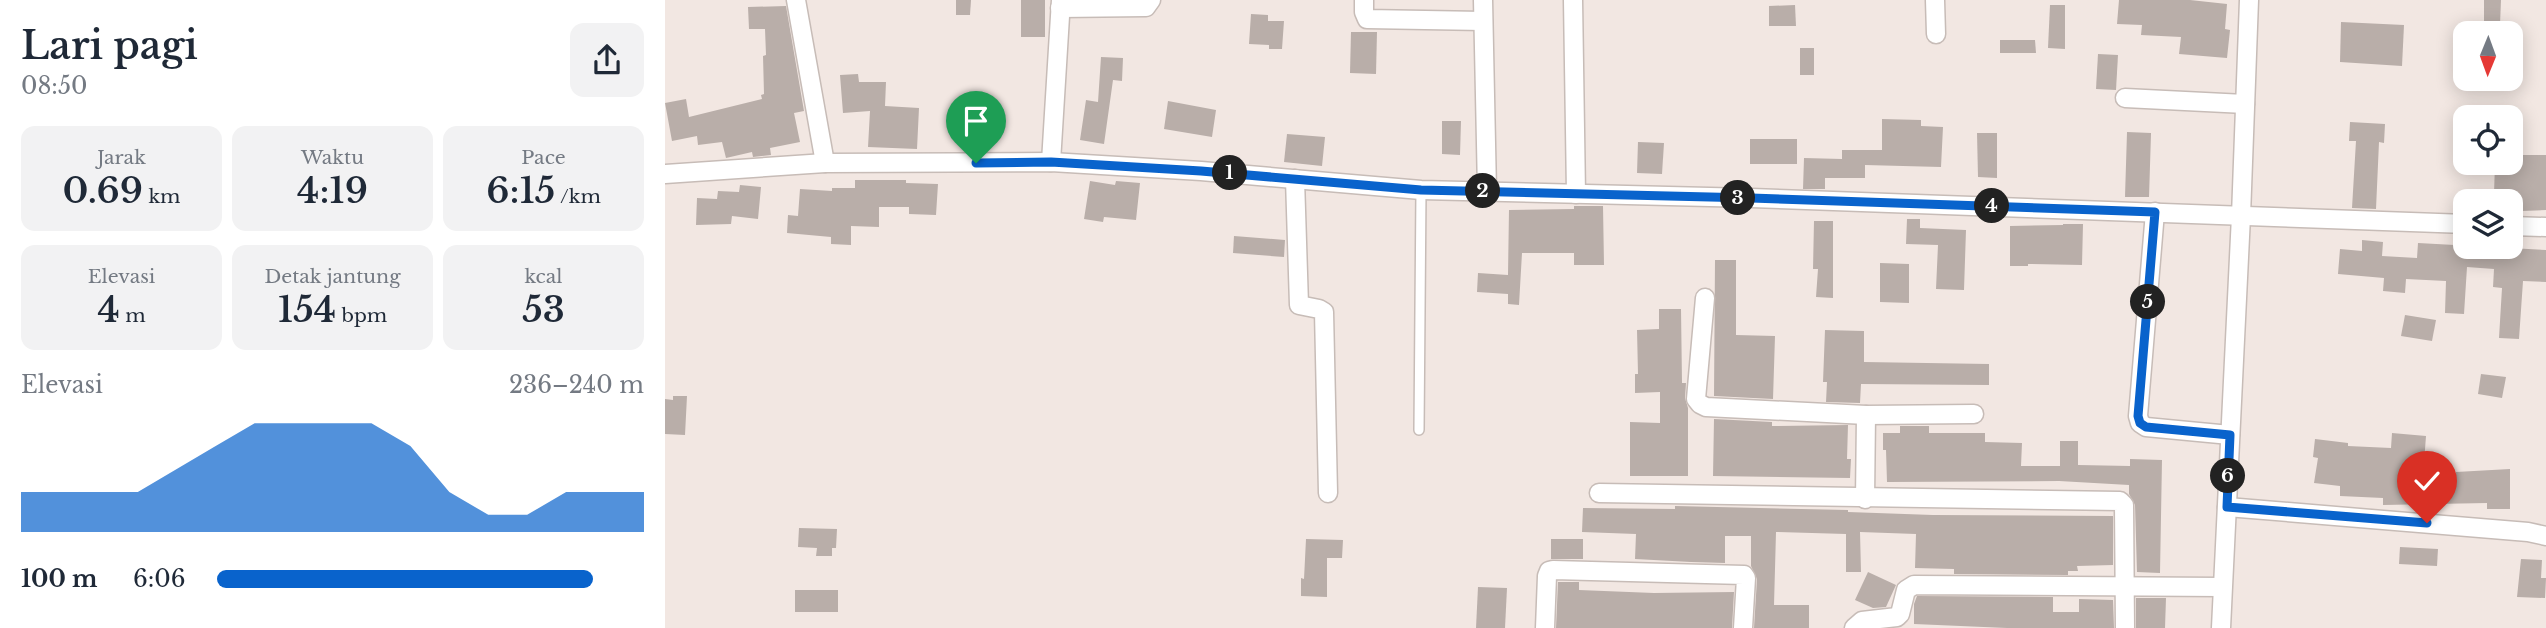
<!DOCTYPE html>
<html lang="id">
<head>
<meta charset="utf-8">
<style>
	:root { --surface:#fff; --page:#f2f2f3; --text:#1f2937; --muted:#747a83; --accent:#0963cc }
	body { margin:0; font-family:"Libre Baskerville",serif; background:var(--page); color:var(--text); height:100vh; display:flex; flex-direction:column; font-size:26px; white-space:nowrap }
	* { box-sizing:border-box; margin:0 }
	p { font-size:23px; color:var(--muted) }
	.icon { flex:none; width:38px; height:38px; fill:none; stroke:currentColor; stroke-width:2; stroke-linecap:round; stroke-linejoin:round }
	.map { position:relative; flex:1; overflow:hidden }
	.panel { display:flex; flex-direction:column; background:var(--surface); width:665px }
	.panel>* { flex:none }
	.needle { width:46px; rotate:181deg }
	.tools { position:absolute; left:1788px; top:21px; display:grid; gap:14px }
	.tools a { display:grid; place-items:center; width:70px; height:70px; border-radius:14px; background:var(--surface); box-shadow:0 4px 18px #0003; font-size:35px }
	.pin { position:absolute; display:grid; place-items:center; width:60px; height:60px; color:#fff; margin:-72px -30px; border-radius:50% 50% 50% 0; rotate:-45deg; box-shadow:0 0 7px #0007 }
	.pin .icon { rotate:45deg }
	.km { position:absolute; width:35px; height:35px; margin:-18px; border-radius:50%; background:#222; color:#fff; font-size:19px; line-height:35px; text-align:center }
	.round { display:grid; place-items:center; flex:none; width:74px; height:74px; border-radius:14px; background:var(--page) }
	.head { display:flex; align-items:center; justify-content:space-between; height:119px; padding:0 21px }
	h1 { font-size:38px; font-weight:600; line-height:52px }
	.metrics { display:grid; grid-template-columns:repeat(3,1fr); gap:10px; height:119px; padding:7px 21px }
	.metrics div { display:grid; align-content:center; border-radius:14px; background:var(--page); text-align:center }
	.metrics b { font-size:35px; font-weight:600 }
	.metrics small { font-size:19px; font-weight:400 }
	.metrics p { font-size:19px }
	.chart { height:196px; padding:14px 21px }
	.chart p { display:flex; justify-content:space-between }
	.chart svg { width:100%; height:126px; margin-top:7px; fill:var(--accent); opacity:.7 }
	ul { padding:0 21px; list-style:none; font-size:23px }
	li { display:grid; grid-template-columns:112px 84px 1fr; align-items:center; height:52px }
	li i { height:18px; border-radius:9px; background:var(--accent) }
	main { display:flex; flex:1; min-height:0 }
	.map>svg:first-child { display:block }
	.building { fill:#b9aea9 }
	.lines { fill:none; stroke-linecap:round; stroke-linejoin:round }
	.lane-casing { stroke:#c7bcb7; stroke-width:12 }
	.street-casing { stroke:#c7bcb7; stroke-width:21 }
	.lane { stroke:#fff; stroke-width:9 }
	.street { stroke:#fff; stroke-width:18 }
	.route-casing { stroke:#fff; stroke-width:14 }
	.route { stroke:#0963cc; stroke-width:9 }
</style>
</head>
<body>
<main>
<section class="panel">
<div class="head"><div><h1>Lari pagi</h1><p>08:50</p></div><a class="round"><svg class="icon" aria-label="share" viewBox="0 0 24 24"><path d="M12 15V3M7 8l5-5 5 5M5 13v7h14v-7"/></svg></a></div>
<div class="metrics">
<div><p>Jarak</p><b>0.69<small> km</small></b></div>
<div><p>Waktu</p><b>4:19</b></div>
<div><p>Pace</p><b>6:15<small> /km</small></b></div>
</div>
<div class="metrics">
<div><p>Elevasi</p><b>4<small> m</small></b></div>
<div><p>Detak jantung</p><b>154<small> bpm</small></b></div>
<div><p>kcal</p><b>53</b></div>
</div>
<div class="chart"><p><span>Elevasi</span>236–240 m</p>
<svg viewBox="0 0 160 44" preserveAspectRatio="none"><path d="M0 44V30L10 30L20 30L30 30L40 22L50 14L60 6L70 6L80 6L90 6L100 14L110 30L120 38L130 38L140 30L150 30L160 30V44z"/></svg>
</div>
<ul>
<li><b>100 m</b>6:06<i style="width:88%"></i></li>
</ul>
</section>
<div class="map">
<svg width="1881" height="628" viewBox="0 0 1881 628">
	<rect width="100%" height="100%" fill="#f2e7e2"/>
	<!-- building -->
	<g class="building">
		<polygon points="291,0 306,0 305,15 291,15"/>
		<rect x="356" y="0" width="24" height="37"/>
		<polygon points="1454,0 1525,0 1562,4 1560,29 1565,30 1562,58 1514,54 1516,37 1476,35 1477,25 1452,24"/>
		<polygon points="1819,0 1836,0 1835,25 1819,25"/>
		<polygon points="1130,5 1131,26 1104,26 1104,6"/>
		<polygon points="1385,5 1400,5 1400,49 1383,48"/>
		<polygon points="121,6 139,111 129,113 135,142 105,148 106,155 88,157 87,152 61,158 57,142 33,145 32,136 7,141 0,103 21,99 24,117 97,99 96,95 99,94 98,56 101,55 100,29 84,29 83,7"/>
		<polygon points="586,14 603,15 603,21 619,21 617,49 604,49 604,45 584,44"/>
		<polygon points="1676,22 1739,25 1737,66 1675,62"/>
		<polygon points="686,32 712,32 711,74 685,73"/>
		<polygon points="1335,40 1370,40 1371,53 1335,53"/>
		<rect x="1135" y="48" width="14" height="27"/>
		<polygon points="1433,54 1453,55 1451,90 1431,89"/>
		<polygon points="436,57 458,58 457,81 448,80 439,144 415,140 421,100 433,102"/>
		<polygon points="193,74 194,82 221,82 220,106 254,108 252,149 203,147 205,111 178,113 175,75"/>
		<polygon points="503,101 551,110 547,137 499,129"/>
		<polygon points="1217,119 1256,120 1256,126 1278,127 1276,167 1200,165 1200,178 1160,178 1160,189 1138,189 1139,158 1177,159 1177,150 1217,150"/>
		<polygon points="777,121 796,121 795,155 777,154"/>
		<polygon points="1685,122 1720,124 1719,143 1714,142 1711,209 1687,208 1691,141 1684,141"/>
		<polygon points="1462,132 1486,133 1484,197 1460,197"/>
		<polygon points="1312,133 1332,133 1332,178 1313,177"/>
		<polygon points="622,134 660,137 657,166 619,162"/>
		<rect x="1085" y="139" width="47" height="25"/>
		<polygon points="973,142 999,143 997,174 972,173"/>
		<polygon points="1846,155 1881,155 1881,210 1857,211 1856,195 1829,194 1830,163 1846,163"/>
		<polygon points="190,180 241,180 241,183 273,184 271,215 244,214 244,207 214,207 214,227 186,226 186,245 166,244 166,237 122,233 123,215 133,216 135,189 167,191 167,188 190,188"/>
		<polygon points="425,181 450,185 451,181 475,183 471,220 439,217 438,222 419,219"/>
		<polygon points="75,185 96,187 93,219 67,216 66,224 31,225 32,198 52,199 53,191 74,192"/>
		<polygon points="909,206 938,206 939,265 909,265 909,253 857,253 854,305 843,304 843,294 812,292 813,273 843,275 844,210 909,209"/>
		<polygon points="1242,219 1255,219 1255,228 1301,230 1299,290 1271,289 1273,245 1241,244"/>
		<polygon points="1149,221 1168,221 1168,298 1151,297 1153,269 1148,269"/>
		<polygon points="1398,224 1418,224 1417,265 1363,264 1363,266 1345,266 1345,226 1398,225"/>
		<polygon points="569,236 620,240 619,257 568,253"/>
		<polygon points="1697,240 1718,242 1717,256 1752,258 1753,243 1881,250 1881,282 1858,281 1854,339 1834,338 1837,288 1828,287 1829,269 1802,267 1799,314 1780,313 1781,281 1741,279 1740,293 1718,291 1719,278 1673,274 1675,249 1697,251"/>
		<polygon points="1050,260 1071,260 1071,335 1110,336 1108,399 1049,396"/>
		<polygon points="1215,263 1244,264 1244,303 1215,302"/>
		<polygon points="994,309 1016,309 1017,383 1021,383 1020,398 1023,408 1023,476 965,476 965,422 995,423 995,392 970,393 970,374 973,374 972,330 994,329"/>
		<polygon points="1740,315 1771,320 1767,341 1736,336"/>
		<polygon points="1160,330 1199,331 1199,362 1324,364 1324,385 1196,384 1195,403 1161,402 1162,382 1158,382"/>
		<polygon points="1816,374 1841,377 1837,398 1813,394"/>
		<polygon points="8,396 22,396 20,435 0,434 0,399 8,400"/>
		<polygon points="1049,419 1107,422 1107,426 1111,426 1183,425 1182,459 1186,459 1185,478 1048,476"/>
		<polygon points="1235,426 1264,426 1264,433 1320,433 1320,442 1357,443 1356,466 1395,466 1395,441 1413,441 1413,465 1465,466 1465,459 1497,460 1495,573 1472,572 1470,505 1464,494 1464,485 1394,481 1222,482 1221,450 1218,450 1218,433 1235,433"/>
		<polygon points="1727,433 1761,436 1758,476 1791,476 1791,472 1845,469 1845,509 1822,509 1822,503 1718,505 1718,498 1675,496 1675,486 1649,483 1653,458 1648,457 1650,439 1683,443 1683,446 1726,448"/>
		<polygon points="1010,506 1183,510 1183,512 1268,515 1448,516 1448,565 1412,566 1413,571 1403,571 1403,575 1289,574 1289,569 1250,568 1251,534 1195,532 1196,572 1181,572 1181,534 1111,532 1109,605 1144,605 1144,628 1089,628 1092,579 1086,566 1086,536 1060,536 1060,563 1026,562 970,559 971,534 917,532 918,508 1010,509"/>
		<polygon points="134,528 172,529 171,548 167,548 167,556 151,556 152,548 133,547"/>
		<polygon points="641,539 678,540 677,558 662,558 662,597 636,596 636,578 639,579"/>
		<rect x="886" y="539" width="32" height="20"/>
		<polygon points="1735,547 1773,549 1772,566 1734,564"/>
		<polygon points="1856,559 1877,560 1876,578 1881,578 1880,598 1852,597"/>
		<polygon points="1203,572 1231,585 1221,607 1208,608 1190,600"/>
		<polygon points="893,582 914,582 914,590 989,593 1069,592 1067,628 891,628"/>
		<polygon points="813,587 842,588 840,628 811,628"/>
		<rect x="130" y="590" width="43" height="22"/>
		<polygon points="1252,596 1388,597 1388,612 1414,612 1414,599 1448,600 1449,628 1342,628 1249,624 1249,604"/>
		<polygon points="1471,598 1501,598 1500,628 1471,628"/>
	</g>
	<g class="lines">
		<defs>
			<polyline id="lane" points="754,430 756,190"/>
			<g id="street">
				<polyline points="131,0 160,163"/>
				<polyline points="699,0 699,12 702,19 818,21"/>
				<polyline points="818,0 822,191"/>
				<polyline points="908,0 911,194"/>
				<polyline points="1270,0 1271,34"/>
				<polyline points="395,8 481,7 486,0"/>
				<polyline points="1460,98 1580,104"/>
				<polyline points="386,162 396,0"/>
				<polyline points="0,174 160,163 386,162 536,171 756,190 1086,198 1801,224"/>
				<polyline points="630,179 634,305 654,309 659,312 663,493"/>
				<polyline points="1490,212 1473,416 1475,423 1481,427 1565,435"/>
				<polyline points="1846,226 1881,227"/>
				<polyline points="1040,298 1031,399 1035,404 1041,407 1201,415 1309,414"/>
				<polyline points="934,493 1455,501 1459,505 1460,628"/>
				<polyline points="1200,499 1201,415"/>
				<polyline points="1562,507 1863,532 1881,536"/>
				<polyline points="880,628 882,576 884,571 888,570 1079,575 1081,578 1078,628"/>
				<polyline points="1189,628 1197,621 1232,617 1235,614 1241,590 1249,585 1557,587"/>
				<polyline points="1556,628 1576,216 1584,0"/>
			</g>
		</defs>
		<!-- lane casing -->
		<use href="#lane" class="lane-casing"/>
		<!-- street casing -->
		<use href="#street" class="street-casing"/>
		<!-- lane -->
		<use href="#lane" class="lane"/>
		<!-- street -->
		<use href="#street" class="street"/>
	</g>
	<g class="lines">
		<defs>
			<polyline id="route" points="311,163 386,162 536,171 756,190 1086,198 1490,212 1473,416 1475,423 1481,427 1565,435 1562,507 1762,523"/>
		</defs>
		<!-- route casing -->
		<use href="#route" class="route-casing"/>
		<!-- route -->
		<use href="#route" class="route"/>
	</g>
</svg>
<div class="tools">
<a><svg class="needle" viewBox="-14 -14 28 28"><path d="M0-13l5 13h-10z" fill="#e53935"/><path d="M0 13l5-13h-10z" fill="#747a83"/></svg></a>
<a><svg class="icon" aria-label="locate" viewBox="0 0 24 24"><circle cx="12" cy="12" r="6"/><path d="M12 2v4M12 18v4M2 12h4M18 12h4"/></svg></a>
<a><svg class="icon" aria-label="layers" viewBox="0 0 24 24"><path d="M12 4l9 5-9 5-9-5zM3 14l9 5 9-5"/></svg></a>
</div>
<div class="pin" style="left:311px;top:163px;background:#1e9e55"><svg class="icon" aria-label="arrive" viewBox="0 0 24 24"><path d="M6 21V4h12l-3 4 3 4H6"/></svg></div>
<div class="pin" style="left:1762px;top:523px;background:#d93025"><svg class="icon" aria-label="check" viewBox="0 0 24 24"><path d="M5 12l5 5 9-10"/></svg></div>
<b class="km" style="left:565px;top:173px">1</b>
<b class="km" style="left:818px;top:191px">2</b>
<b class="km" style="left:1073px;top:198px">3</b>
<b class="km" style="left:1327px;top:206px">4</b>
<b class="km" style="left:1483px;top:302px">5</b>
<b class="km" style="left:1563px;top:476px">6</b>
</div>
</main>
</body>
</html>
